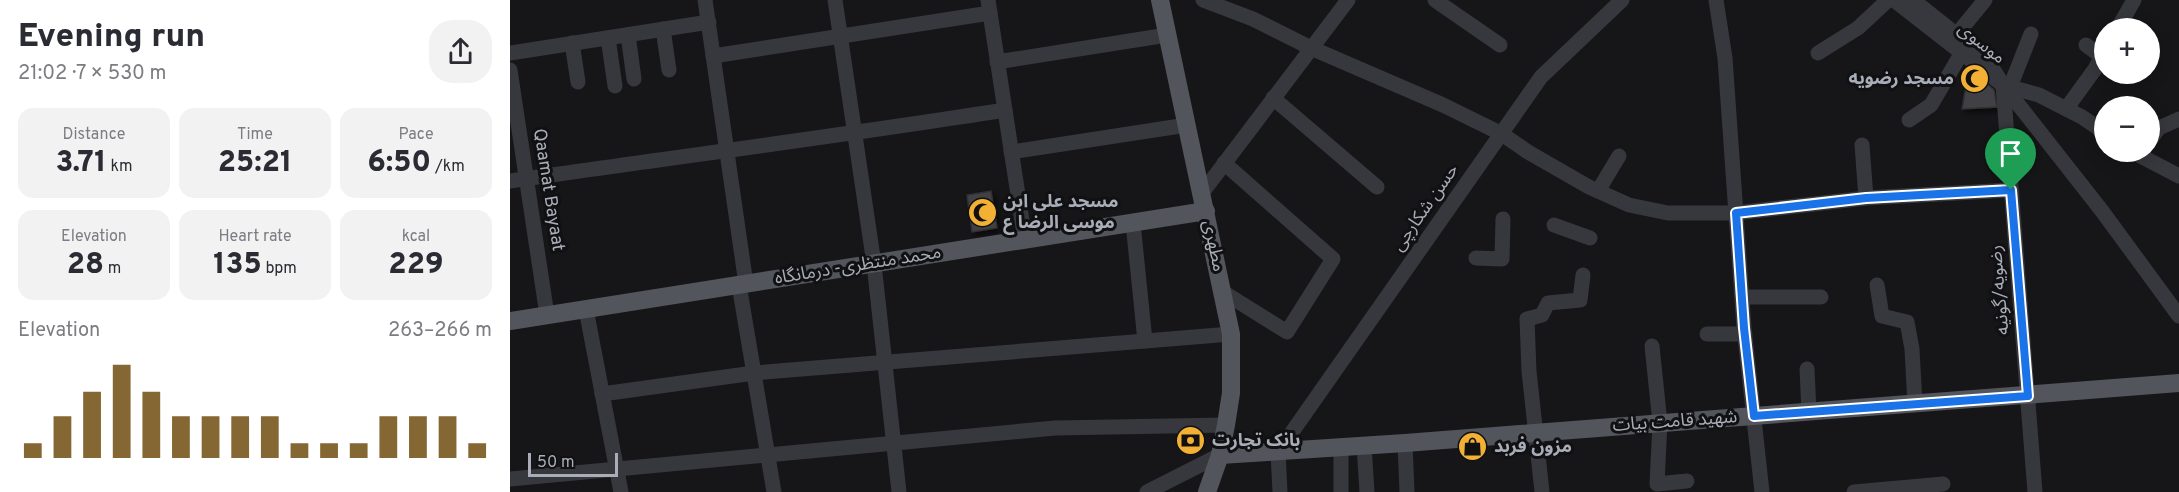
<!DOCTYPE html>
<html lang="en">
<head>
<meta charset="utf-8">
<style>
	:root { --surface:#fff; --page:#f2f2f3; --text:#2b2b33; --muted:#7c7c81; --accent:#856733 }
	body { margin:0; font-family:Overpass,"Noto Sans Arabic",sans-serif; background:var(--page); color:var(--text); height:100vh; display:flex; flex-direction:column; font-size:22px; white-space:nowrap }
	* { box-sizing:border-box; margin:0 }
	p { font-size:20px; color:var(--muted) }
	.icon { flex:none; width:33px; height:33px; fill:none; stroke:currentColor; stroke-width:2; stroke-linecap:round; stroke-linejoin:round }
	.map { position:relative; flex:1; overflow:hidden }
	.panel { display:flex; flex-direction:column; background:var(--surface); width:510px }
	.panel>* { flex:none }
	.fabs { position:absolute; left:1584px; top:18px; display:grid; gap:12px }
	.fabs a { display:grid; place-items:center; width:66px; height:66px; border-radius:50%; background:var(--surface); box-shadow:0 3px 15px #0003; font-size:30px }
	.scale { position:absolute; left:18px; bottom:15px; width:90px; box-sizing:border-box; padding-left:6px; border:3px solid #a8adb8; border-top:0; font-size:16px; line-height:21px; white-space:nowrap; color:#a8adb8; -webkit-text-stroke:4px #111113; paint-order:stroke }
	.pin { position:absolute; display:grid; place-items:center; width:51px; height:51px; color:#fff; margin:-62px -26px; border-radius:50% 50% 50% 0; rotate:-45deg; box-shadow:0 0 6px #0007 }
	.pin .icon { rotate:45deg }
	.round { display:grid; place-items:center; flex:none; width:63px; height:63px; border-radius:24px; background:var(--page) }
	.head { display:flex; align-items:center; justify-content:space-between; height:102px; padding:0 18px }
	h1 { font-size:33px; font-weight:800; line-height:45px }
	.stats { display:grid; grid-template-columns:repeat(3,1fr); gap:9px; height:102px; padding:6px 18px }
	.stats div { display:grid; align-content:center; border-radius:15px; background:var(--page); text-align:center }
	.stats b { font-size:30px; font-weight:800 }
	.stats small { font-size:16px; font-weight:400 }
	.stats p { font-size:16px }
	.chart { height:168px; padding:12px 18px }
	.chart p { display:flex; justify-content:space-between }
	.chart svg { width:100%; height:108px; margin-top:6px; stroke:var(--accent); stroke-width:6 }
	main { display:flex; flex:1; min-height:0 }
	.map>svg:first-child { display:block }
	.building { fill:#404145; stroke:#303034; stroke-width:1.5; filter:url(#shadow) }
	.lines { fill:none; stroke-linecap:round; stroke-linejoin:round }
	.minor { stroke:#37383d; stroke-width:15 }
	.major { stroke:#53555c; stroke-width:18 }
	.route-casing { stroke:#fff; stroke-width:12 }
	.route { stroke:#1a73e8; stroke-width:8 }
	.labels { text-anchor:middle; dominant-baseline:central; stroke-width:6; stroke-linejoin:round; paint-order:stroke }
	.street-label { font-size:18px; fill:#a8adb8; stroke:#111113 }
	.poi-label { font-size:18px; font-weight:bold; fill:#a8adb8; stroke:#111113; text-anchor:start }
</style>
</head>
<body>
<main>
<section class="panel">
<div class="head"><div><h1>Evening run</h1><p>21:02 · 7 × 530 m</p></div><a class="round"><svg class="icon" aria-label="share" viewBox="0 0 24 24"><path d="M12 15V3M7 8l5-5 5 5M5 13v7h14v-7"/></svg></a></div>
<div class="stats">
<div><p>Distance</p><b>3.71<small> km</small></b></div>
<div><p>Time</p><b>25:21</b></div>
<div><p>Pace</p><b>6:50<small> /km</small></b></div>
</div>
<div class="stats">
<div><p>Elevation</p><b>28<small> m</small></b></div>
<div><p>Heart rate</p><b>135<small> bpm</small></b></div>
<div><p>kcal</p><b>229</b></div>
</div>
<div class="chart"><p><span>Elevation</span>263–266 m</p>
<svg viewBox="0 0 160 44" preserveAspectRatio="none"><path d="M5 44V38M15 44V27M25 44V17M35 44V6M45 44V17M55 44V27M65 44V27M75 44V27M85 44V27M95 44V38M105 44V38M115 44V38M125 44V27M135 44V27M145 44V27M155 44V38"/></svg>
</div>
</section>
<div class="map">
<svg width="1669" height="492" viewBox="0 0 1669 492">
	<defs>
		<filter id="shadow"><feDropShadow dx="3.5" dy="3.5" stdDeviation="3" flood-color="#0009"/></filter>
	</defs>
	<rect width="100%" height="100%" fill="#161618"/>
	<!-- building -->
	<g class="building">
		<polygon points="1459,69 1484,90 1487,107 1452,109"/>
		<polygon points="481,191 487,228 462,232 457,195"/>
	</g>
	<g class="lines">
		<!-- minor -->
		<g class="minor">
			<polyline points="195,0 236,284"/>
			<polyline points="325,0 364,264 389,492"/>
			<polyline points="478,0 515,240"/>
			<polyline points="693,0 743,19 801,48 933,105 992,134 1018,152 1079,187 1119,205 1158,213 1226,213 1356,198 1501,190"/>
			<polyline points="925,0 990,45"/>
			<polyline points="1206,0 1215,58 1234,328 1252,492"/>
			<polyline points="1384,0 1493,85 1529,95 1572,117 1594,132"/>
			<polyline points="1403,0 1476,58 1493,85 1592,211 1669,316"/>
			<polyline points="1608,28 1624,0"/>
			<polyline points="153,29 159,70"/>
			<polyline points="1447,34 1475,0"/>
			<polyline points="118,35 124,79"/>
			<polyline points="98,38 105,86"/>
			<polyline points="62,43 68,82"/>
			<polyline points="1576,45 1592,57"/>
			<polyline points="0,53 199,22"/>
			<polyline points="1308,53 1348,28 1378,0"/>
			<polyline points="203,56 480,13"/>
			<polyline points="487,62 657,35"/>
			<polyline points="0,70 37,315"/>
			<polyline points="1493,85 1525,492"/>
			<polyline points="1500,87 1521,34"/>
			<polyline points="763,98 867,187"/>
			<polyline points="1556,109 1585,69 1594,52"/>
			<polyline points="1399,120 1421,105 1451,54"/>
			<polyline points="1640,140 1649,128 1669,119"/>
			<polyline points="1352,145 1356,198"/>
			<polyline points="501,152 677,125"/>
			<polyline points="1623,152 1669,176"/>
			<path d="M0,181C165,157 330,136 495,110"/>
			<polyline points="1088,191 1109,156"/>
			<polyline points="692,193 838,0"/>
			<polyline points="623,223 635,341"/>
			<polyline points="1044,225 1080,238"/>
			<polyline points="966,258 992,259 993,219"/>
			<polyline points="229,285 264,492"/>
			<polyline points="1367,285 1372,316 1397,322 1402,349 1405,404"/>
			<polyline points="713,292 777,332 823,259 714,163"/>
			<polyline points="1232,297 1311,297"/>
			<polyline points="76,309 111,492"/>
			<polyline points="1197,334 1235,334"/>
			<polyline points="1142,346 1150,423 1147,484 1177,481"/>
			<polyline points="1297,369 1299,412"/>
			<polyline points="92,394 244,373 721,334"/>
			<polyline points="895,443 897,492"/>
			<polyline points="854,446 857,492"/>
			<polyline points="0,479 545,428 716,425"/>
			<polyline points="637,492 710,455"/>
			<polyline points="770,492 768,452 1031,77 1112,0"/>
			<polyline points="831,492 831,447"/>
			<polyline points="1032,492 1019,371 1017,319 1032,315 1038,303 1070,300 1073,275"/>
			<polyline points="1344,492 1433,484"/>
		</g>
		<!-- major -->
		<g class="major">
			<polyline points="650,0 721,334 721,393 716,425 710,455 697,492"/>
			<polyline points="0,321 696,211"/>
			<polyline points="710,455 895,443 1669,383"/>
		</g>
	</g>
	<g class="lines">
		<defs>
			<polygon id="route" points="1501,190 1518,396 1244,416 1234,328 1226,213 1356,198"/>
		</defs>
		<!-- route casing -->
		<use href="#route" class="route-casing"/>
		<!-- route -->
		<use href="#route" class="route"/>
	</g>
	<!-- icons -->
	<defs>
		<symbol id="mosque-disc" viewBox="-11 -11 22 22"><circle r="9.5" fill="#f2b134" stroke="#111113"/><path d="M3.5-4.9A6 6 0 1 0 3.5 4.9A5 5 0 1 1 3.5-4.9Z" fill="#111"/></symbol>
		<symbol id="bank-disc" viewBox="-11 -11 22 22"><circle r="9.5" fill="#f2b134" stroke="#111113"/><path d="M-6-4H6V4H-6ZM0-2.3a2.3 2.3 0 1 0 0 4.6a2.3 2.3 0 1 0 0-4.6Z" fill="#111"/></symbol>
		<symbol id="shop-disc" viewBox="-11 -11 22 22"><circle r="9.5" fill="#f2b134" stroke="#111113"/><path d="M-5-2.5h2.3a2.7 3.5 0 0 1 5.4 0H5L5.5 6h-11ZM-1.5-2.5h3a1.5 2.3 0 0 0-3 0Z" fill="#111"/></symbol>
	</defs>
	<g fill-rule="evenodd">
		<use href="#mosque-disc" x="1448" y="62" width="33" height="33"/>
		<use href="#mosque-disc" x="456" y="196" width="33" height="33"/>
		<use href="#bank-disc" x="664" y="424" width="33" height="33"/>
		<use href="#shop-disc" x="946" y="430" width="33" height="33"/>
	</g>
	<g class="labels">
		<!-- street labels -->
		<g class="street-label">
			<text transform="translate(1471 44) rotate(38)">موسوی</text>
			<text transform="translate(38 190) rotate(81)">Qaamat Bayaat</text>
			<text transform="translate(916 208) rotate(-55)">حسن شکارچی</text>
			<text transform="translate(703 246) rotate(78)">مطهری</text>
			<text transform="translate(348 266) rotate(-9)">محمد منتظری- درمانگاه</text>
			<text transform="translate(1490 290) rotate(-95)">رضویه/گونیه</text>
			<text transform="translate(1165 422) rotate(-4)">شهید قامت بیات</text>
		</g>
		<!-- poi labels -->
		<g class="poi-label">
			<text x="1444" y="79" text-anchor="end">مسجد رضویه</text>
			<text x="493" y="202">مسجد علی ابن<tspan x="493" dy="21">موسی الرضا ع</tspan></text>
			<text x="702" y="441">بانک تجارت</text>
			<text x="984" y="447">مزون فربد</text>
		</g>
	</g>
</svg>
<div class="fabs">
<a>+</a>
<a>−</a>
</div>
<div class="scale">50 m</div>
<div class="pin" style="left:1501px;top:190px;background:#1e9e55"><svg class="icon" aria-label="arrive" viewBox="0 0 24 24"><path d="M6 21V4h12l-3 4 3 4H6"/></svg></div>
</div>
</main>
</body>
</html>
